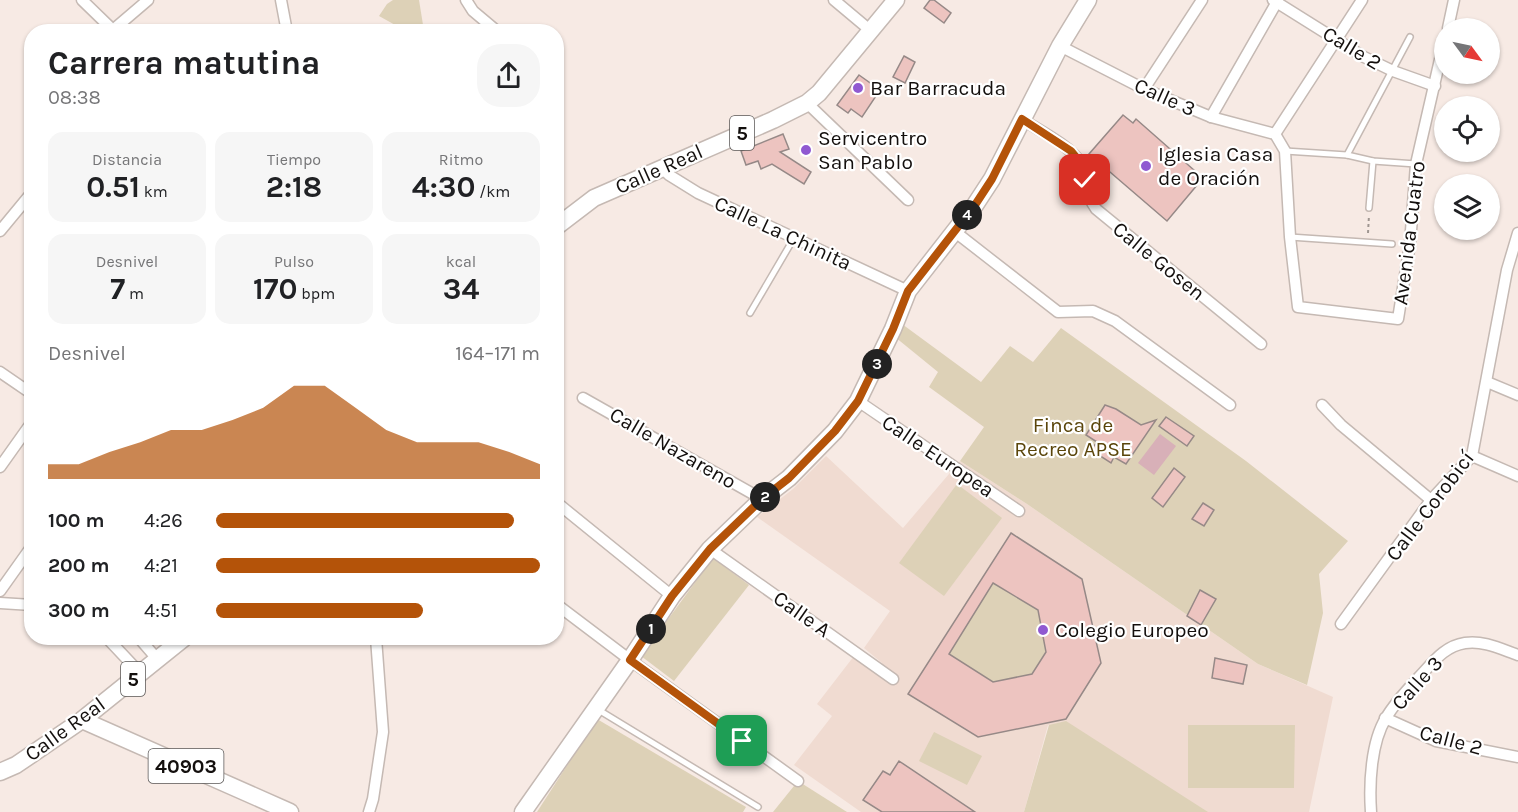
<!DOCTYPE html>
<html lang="es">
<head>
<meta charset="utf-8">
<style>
	:root { --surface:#fff; --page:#f6f6f6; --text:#202124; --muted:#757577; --accent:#b45309 }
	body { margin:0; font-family:Karla,sans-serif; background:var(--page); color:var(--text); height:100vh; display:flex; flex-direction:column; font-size:22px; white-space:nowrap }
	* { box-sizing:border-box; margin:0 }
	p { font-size:20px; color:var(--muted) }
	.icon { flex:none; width:33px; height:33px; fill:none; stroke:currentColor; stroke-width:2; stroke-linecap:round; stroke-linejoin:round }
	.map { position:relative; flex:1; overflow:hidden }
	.panel { position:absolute; left:24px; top:24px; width:540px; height:621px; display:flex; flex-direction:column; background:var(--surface); border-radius:24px; box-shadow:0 2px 4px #0004 }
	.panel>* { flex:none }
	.needle { width:39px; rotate:123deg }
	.tools { position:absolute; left:1434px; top:18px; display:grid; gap:12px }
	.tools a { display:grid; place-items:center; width:66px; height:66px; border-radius:50%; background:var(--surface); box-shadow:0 2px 4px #0004; font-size:30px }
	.pin { position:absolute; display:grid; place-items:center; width:51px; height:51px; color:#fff; margin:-26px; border-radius:12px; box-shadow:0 3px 9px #0006 }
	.km { position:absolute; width:30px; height:30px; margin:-15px; border-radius:50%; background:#222; color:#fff; font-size:16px; line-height:30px; text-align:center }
	.round { display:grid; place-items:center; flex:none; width:63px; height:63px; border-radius:24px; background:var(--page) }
	.overview { display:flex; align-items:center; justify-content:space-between; height:102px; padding:0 24px }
	h1 { font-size:33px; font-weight:700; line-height:45px }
	.stats { display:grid; grid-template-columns:repeat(3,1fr); gap:9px; height:102px; padding:6px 24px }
	.stats div { display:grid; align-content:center; border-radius:15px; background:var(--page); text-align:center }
	.stats b { font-size:30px; font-weight:700 }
	.stats small { font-size:16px; font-weight:400 }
	.stats p { font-size:16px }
	.chart { height:168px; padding:12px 24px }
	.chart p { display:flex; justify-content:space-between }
	.chart svg { width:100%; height:108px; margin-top:6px; fill:var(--accent); opacity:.7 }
	ul { padding:0 24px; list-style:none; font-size:20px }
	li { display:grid; grid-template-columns:96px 72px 1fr; align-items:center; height:45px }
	li i { height:15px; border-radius:8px; background:var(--accent) }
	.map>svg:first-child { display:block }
	.built { fill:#f0dbd1 }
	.green { fill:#ddd1b7 }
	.water { fill:#d8b0b8 }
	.building { fill:#edc4c0; stroke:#968987; stroke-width:1.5; fill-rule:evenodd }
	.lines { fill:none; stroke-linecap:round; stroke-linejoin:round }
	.lane-casing { stroke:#c5b9b3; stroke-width:8 }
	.street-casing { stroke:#c5b9b3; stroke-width:13 }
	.primary-casing { stroke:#c5b9b3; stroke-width:19 }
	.path { stroke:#9f9691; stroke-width:2; stroke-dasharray:3 3; stroke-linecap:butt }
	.lane { stroke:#fff; stroke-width:5 }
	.street { stroke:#fff; stroke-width:10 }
	.primary { stroke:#fff; stroke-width:16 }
	.route-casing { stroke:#fff; stroke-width:12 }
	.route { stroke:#b45309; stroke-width:8 }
	.poi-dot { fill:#9059d1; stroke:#fff; stroke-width:2 }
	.labels { text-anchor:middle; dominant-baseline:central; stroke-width:4.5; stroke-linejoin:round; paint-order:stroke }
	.shield { fill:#fff; stroke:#5a5756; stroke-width:1.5 }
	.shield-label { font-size:20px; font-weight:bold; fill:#130f0d }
	.street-label { font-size:21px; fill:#130f0d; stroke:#fff }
	.poi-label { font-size:21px; fill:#130f0d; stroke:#fff; text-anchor:start }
	.park-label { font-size:21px; fill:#5a450a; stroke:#fff }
</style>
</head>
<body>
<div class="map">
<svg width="1518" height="812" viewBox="0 0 1518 812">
	<rect width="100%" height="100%" fill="#f7eae4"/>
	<!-- built -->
	<polygon class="built" points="826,456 903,528 960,461 1027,504 1258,664 1333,697 1309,812 1206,812 1048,725 1024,812 861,812 794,765 832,716 817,704 854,656 874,672 882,663 864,648 890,611 757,517 793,489"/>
	<!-- green -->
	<g class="green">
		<polygon points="393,0 419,0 424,31 406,31 379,16 387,4"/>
		<polygon points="902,324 981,382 1010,346 1033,362 1061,328 1246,461 1348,541 1319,574 1323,613 1307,685 1258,664 1027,504 960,461 984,427 929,387 938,372 895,337"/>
		<polygon points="957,484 1002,518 944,596 899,563"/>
		<polygon points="713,558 749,585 674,681 641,656"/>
		<polygon points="993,583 1038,610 1046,652 1032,674 993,682 949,654"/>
		<polygon points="597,719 746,807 743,812 537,812"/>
		<polygon points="1066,721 1208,812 1024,812 1049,725"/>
		<polygon points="1188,725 1295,725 1294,788 1188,788"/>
		<polygon points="934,732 982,756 967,785 919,761"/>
		<polygon points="798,781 847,812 773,812"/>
	</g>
	<!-- water -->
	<polygon class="water" points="1160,434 1176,446 1154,475 1138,463"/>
	<!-- building -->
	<g class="building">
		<polygon points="930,0 934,0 951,13 944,23 924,8"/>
		<polygon points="904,56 915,62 905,83 893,77"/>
		<polygon points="859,75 880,90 862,117 851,109 848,113 837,105"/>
		<polygon points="1123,115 1133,123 1136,119 1203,178 1167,221 1089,154"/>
		<polygon points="783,134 789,149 780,152 811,172 804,184 772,164 761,169 758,161 746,165 741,151"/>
		<polygon points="1105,405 1116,409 1141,425 1156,420 1126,464 1114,457 1111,463 1091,450 1097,442 1086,435"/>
		<polygon points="1166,417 1194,436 1187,446 1159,426"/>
		<polygon points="1174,468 1185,477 1163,507 1152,498"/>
		<polygon points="1203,503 1214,510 1204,526 1192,519"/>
		<path d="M1011,533L1082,579L1101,663L1066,719L978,737L908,694ZM993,583L1038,610L1046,652L1032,674L993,682L949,654Z"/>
		<polygon points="1200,590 1216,599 1201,625 1187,616"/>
		<polygon points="1215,658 1247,665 1243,684 1212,678"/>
		<polygon points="899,761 975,812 882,812 863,800 883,771 890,775"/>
	</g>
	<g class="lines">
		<defs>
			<g id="lane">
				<polyline points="1285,151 1347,155 1373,161 1416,164"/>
				<polyline points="1347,155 1410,37"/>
				<polyline points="1369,208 1373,161"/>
				<polyline points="1290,237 1392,244"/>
				<polyline points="750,313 794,238"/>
				<polyline points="597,709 758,807"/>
			</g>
			<g id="street">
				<polyline points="82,0 115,32"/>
				<polyline points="281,0 287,32"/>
				<polyline points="466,0 473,11 498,32"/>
				<polyline points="834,0 871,31"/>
				<polyline points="1273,0 1364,57 1393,71 1435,86"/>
				<polyline points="1448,28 1454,0"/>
				<polyline points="114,29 148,0"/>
				<polyline points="1060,46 1144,89 1211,117 1275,134"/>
				<polyline points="1144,89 1202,0"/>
				<polyline points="807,103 908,200"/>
				<polyline points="1211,117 1278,0"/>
				<path d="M1022,119C1038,130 1069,145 1079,161C1088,176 1085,195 1096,209L1261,344"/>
				<polyline points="1275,134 1285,151 1290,237 1298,307 1398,319 1410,244 1416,164 1444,42"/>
				<polyline points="1275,134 1362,0"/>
				<polyline points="662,168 669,175 698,193 908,291"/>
				<polyline points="0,231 29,196"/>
				<polyline points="954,231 1058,312 1093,311 1115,321 1230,405"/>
				<polyline points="0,372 32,394"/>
				<polyline points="1487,382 1518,395"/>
				<polyline points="583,398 762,499"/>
				<polyline points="858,401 1019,511"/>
				<polyline points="1322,405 1341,425 1431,500"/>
				<polyline points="1472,456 1518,476"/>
				<polyline points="0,467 32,422"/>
				<polyline points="556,502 672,596"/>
				<polyline points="710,549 893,679"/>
				<polyline points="0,591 32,546"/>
				<polyline points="0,603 32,605"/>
				<polyline points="556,604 630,660 798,781"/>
				<polyline points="1341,624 1431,500 1472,456 1507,270 1518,233"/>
				<polyline points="107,638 140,673"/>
				<polyline points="139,638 158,660"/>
				<polyline points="1385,718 1436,741 1518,757"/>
				<polyline points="369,812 373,799 383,732 376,638"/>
				<path d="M1371,812C1369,784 1371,742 1386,718C1395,702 1409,688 1421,675C1434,661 1445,646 1465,643C1483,640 1501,649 1518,655"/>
			</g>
			<g id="primary">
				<polyline points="556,227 594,198 773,120 807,103 819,93 896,0"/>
				<polyline points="82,720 290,812"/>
				<polyline points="0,772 16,765 82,720 184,638"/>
				<polyline points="523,812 630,660 672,596 710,549 762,499 789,478 835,431 858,401 893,329 908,291 975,205 992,179 1060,46 1088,0"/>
			</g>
		</defs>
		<!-- lane casing -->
		<use href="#lane" class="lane-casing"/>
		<!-- street casing -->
		<use href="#street" class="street-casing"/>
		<!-- primary casing -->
		<use href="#primary" class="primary-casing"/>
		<!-- path -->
		<polyline class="path" points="1368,233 1369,215"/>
		<!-- lane -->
		<use href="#lane" class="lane"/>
		<!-- street -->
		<use href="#street" class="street"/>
		<!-- primary -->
		<use href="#primary" class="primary"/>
	</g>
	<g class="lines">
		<defs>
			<polyline id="route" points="742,741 630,660 672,596 710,549 762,499 789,478 835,431 858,401 893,329 908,291 975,205 992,179 1022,119 1071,151 1079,161 1085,180"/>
		</defs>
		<!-- route casing -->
		<use href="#route" class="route-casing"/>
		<!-- route -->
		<use href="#route" class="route"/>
	</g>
	<!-- markers -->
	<g class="poi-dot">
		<circle cx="858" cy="88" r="6"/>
		<circle cx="806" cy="150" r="6"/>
		<circle cx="1146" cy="166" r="6"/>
		<circle cx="1043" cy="630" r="6"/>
	</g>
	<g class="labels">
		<!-- shield labels -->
		<g class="shield">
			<rect x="730" y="116" width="24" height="34" rx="4.5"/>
			<rect x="121" y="662" width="24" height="34" rx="4.5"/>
			<rect x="148.5" y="749" width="75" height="34" rx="4.5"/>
		</g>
		<g class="shield-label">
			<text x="742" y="133">5</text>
			<text x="133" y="679">5</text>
			<text x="186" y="766">40903</text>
		</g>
		<!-- street labels -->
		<g class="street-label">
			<text transform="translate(1352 48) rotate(31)">Calle 2</text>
			<text transform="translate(1165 97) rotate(24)">Calle 3</text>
			<text transform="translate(659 169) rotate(-24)">Calle Real</text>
			<text transform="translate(783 233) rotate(25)">Calle La Chinita</text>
			<text transform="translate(1409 233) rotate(-83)">Avenida Cuatro</text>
			<text transform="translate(1159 261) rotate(39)">Calle Gosen</text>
			<text transform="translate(673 448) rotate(30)">Calle Nazareno</text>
			<text transform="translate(938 456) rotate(34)">Calle Europea</text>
			<text transform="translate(1430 506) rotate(-53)">Calle Corobicí</text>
			<text transform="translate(802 614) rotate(35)">Calle A</text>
			<text transform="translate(1417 683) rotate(-48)">Calle 3</text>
			<text transform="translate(65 729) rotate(-36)">Calle Real</text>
			<text transform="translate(1451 740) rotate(15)">Calle 2</text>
		</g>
		<!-- poi labels -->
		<g class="poi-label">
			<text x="870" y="88">Bar Barracuda</text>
			<text x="818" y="138">Servicentro<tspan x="818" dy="24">San Pablo</tspan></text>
			<text x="1158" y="154">Iglesia Casa<tspan x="1158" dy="24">de Oración</tspan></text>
			<text x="1055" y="630">Colegio Europeo</text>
		</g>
		<!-- park labels -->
		<g class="park-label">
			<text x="1073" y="425">Finca de<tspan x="1073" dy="24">Recreo APSE</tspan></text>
		</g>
	</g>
</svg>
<div class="tools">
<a><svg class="needle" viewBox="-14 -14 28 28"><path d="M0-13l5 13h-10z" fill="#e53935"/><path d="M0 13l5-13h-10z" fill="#757577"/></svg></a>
<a><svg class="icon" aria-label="locate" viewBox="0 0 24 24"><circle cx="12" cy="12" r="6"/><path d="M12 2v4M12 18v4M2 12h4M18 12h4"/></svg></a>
<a><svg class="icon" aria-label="layers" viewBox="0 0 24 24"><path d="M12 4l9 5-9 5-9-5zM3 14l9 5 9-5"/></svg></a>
</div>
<div class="pin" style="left:742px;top:741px;background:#1e9e55"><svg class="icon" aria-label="arrive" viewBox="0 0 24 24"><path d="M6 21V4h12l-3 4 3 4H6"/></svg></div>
<div class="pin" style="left:1085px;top:180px;background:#d93025"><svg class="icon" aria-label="check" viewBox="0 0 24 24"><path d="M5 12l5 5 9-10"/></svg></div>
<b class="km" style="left:651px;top:629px">1</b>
<b class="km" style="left:765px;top:497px">2</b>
<b class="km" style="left:877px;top:364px">3</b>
<b class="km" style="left:967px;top:215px">4</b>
<section class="panel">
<div class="overview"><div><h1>Carrera matutina</h1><p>08:38</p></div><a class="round"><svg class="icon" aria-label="share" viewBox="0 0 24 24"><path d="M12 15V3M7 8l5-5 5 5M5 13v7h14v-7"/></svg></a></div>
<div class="stats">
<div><p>Distancia</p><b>0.51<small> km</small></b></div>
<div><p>Tiempo</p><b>2:18</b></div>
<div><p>Ritmo</p><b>4:30<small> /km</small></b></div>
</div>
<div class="stats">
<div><p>Desnivel</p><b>7<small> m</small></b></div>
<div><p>Pulso</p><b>170<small> bpm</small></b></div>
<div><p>kcal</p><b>34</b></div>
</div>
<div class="chart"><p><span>Desnivel</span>164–171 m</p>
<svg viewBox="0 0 160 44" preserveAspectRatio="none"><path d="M0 44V38L10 38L20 33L30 29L40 24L50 24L60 20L70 15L80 6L90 6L100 15L110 24L120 29L130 29L140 29L150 33L160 38V44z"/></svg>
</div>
<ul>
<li><b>100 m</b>4:26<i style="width:92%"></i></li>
<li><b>200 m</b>4:21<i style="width:100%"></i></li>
<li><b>300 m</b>4:51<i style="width:64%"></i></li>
</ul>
</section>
</div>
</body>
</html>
